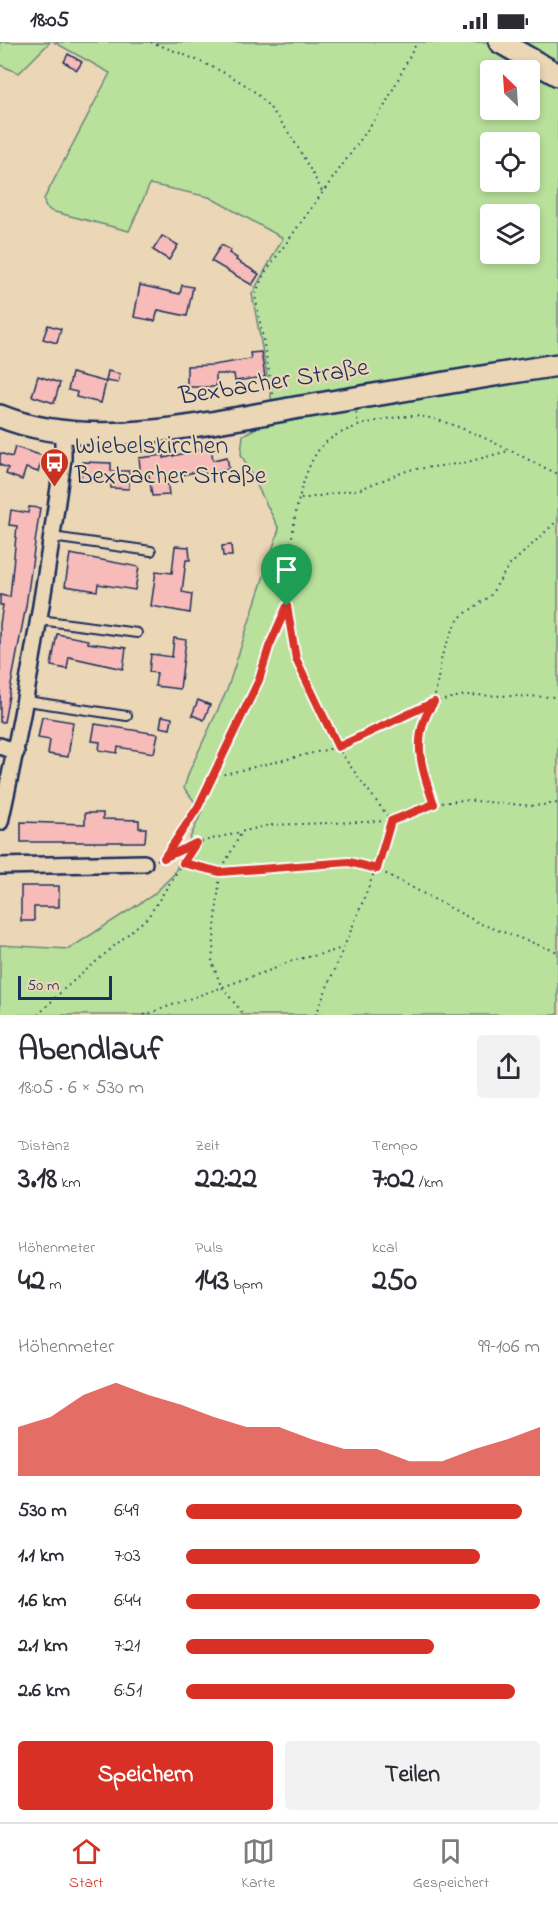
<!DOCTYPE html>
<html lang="de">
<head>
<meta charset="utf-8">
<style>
	:root { --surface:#fff; --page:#f2f2f3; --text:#2b2b33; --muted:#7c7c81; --line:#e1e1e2; --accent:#d93025 }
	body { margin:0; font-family:"Indie Flower",sans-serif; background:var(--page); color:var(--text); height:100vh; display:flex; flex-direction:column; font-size:22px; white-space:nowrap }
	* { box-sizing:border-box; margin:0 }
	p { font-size:20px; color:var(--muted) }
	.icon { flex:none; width:33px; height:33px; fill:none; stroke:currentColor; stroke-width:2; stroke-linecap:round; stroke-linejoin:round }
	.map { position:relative; height:973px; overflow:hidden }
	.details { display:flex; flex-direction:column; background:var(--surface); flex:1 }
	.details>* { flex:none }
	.needle { width:39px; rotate:335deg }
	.buttons { position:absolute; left:480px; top:18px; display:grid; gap:12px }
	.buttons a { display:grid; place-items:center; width:60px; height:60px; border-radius:6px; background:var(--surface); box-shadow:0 3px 9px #0003; font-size:30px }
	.scale { position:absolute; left:18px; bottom:15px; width:94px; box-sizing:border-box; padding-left:6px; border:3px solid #1b2f5e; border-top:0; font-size:16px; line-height:21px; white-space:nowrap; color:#1b2f5e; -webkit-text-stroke:4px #ebd6b5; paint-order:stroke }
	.pin { position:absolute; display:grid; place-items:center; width:51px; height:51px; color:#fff; margin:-62px -26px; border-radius:50% 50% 50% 0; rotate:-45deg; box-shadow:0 0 6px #0007 }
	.pin .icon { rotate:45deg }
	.round { display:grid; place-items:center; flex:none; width:63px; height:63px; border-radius:6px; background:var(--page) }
	.head { display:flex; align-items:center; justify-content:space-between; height:102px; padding:0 18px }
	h1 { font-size:33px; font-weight:800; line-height:45px }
	.figures { display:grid; grid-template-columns:repeat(3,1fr); gap:9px; height:102px; padding:6px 18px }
	.figures div { display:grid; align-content:center }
	.figures b { font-size:30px; font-weight:800 }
	.figures small { font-size:16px; font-weight:400 }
	.figures p { font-size:16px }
	.chart { height:168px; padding:12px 18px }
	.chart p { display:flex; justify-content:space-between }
	.chart svg { width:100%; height:108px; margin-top:6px; fill:var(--accent); opacity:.7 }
	.button { display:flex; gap:12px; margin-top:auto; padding:12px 18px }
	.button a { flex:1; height:69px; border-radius:6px; background:var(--accent); color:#fff; font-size:24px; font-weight:800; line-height:69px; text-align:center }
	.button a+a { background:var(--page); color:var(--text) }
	ul { padding:0 18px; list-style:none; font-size:20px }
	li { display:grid; grid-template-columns:96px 72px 1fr; align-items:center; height:45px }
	li i { height:15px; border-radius:8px; background:var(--accent) }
	.status { display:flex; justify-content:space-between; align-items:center; height:42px; padding:0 30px; background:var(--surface); direction:ltr }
	.status svg { height:16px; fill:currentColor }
	.tab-bar { display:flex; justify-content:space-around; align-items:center; height:84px; border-top:2px solid var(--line); background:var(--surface); font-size:16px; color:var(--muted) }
	.tab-bar a { display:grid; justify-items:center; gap:3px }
	.tab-bar .selected { color:var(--accent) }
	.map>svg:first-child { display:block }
	.green { fill:#b9e19c; stroke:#6a887d; stroke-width:1.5; fill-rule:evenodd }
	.building { fill:#f7bbb9; stroke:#1b2f5e; stroke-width:1.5 }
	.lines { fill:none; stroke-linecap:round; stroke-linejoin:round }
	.lane-casing { stroke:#1b2f5e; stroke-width:12 }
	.street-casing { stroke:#1b2f5e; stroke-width:20 }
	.secondary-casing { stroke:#1b2f5e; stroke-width:26 }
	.path { stroke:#1b2f5e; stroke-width:2; stroke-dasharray:1.5 4.5; stroke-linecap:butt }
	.lane { stroke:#ebd6b5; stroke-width:8 }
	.street { stroke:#ebd6b5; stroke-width:15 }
	.secondary { stroke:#ebd6b5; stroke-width:21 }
	.route-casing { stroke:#fff; stroke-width:12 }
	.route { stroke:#d93025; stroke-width:8 }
	.labels { text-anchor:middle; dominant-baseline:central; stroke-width:4.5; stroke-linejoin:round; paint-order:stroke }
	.street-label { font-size:26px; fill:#1b2f5e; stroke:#ebd6b5 }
	.poi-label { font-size:26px; fill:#1b2f5e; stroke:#ebd6b5; text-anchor:start }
</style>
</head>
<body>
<div class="status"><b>18:05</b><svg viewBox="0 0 49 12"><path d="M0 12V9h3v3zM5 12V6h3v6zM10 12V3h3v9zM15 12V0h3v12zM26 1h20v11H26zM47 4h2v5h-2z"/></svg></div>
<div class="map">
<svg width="558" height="973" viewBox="0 0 558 973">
	<rect width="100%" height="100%" fill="#ebd6b5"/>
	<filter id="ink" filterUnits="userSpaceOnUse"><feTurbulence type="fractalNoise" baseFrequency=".0167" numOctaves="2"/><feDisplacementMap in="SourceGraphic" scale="12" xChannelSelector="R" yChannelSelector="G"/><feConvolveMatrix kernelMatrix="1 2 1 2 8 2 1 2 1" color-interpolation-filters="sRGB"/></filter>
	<g filter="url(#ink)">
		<!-- green -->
		<g class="green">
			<polygon points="0,0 50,0 19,31 0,23"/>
			<path d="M54,0H558V973H0V903L69,907L153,853L174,832L202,769L184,746L189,730L227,648L279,487L241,412L243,393L275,376L252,252L283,196L209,155L150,142L129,189L51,169L45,164L44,157L110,31ZM490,28H530V68H490ZM490,100H530V140H490ZM490,172H530V212H490Z"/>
		</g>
		<!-- building -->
		<g class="building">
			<polygon points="68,12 82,20 77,28 64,20"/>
			<polygon points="162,194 178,203 169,218 153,208"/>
			<polygon points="221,203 231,208 229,211 237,216 236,218 259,232 252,243 211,219"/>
			<polygon points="140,243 180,252 182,243 193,245 187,274 158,268 155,279 134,275"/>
			<polygon points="48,283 61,287 57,301 43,297"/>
			<polygon points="261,310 265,335 235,339 234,332 216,332 216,345 187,345 187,324 213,323 251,317 250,311"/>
			<polygon points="108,329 120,332 118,341 106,339"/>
			<polygon points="72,331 106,340 101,361 76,355 77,350 68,348"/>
			<polygon points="38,334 60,341 54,361 32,354"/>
			<polygon points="15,405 43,414 38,430 26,426 22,438 6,432 8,426 0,423 0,411 12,415"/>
			<polygon points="211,405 213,418 227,415 229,427 205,432 205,428 167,436 169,453 152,454 149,433 141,434 139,416 164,413 164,416"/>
			<polygon points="82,420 111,421 111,429 129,429 129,447 111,446 111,440 81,439"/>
			<polygon points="29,465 40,466 26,564 4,680 0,680 0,582 3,563 0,563 0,553 10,555 17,484 9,483 11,468 28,471"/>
			<polygon points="231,503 232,514 223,514 222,504"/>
			<polygon points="175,504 189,505 190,518 186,518 182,550 192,552 190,571 151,564 156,529 172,531"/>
			<polygon points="70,512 139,525 135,548 98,542 97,549 65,544"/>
			<polygon points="57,592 88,598 88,601 126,606 123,627 69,615 67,627 51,624"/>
			<polygon points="174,596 186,598 180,647 155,644 157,631 149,630 151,612 172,615"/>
			<polygon points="198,658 210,663 204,678 192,673"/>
			<polygon points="162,674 172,676 170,687 160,685"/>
			<polygon points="42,675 73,680 68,715 48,712 50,698 38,696"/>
			<polygon points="95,682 158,692 154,711 118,705 117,711 99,708 100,700 92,699"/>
			<polygon points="85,771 103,771 103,777 139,778 139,786 146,786 145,800 21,800 21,780 85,782"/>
			<polygon points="21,844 59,844 59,865 34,865 34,879 21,879"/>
		</g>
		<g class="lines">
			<defs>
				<g id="lane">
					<polyline points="52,495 151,509"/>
					<polyline points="40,578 137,591"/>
					<polyline points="27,659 127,674"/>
				</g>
				<g id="street">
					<polyline points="0,704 16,710"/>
					<path d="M0,780C27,660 46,539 63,417V392"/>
					<polyline points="0,824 144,821"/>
				</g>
				<g id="secondary">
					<polyline points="500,0 558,33"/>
					<path d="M0,374C91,411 206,381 301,365C387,351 472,336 558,323"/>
				</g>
			</defs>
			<!-- lane casing -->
			<use href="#lane" class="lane-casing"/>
			<!-- street casing -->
			<use href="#street" class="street-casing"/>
			<!-- secondary casing -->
			<use href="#secondary" class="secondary-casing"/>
			<!-- path -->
			<g class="path">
				<path d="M151,0C180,11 237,32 259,54C287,82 304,116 323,151"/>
				<polyline points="273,352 255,253 264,232 384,65 417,0"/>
				<polyline points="356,371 358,383"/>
				<polyline points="301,457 360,447 409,428 464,421 508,409"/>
				<polyline points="212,735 338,705 434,660 465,653 558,655"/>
				<polyline points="434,761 421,727 420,687 425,672 434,660 442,613 451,592 459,576 490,554 508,525 558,478"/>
				<path d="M391,779C374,755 354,731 338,706C322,680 308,648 297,620C279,576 289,432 325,401C344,384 390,374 415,374C455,376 520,415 558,432"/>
				<polyline points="243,788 220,830 349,820 377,827 481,882 558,910"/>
				<polyline points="166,814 198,765 259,638 269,605 287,564"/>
				<polyline points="157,818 196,801 269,783 391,779 433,762 464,758 534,764 558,761"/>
				<polyline points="183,821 220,830 212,920 221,944 244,973"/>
				<polyline points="38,973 63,948 148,875 195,802"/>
				<path d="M144,973L276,926C296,914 320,915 341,906"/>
				<path d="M316,973C341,908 372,846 391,779"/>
			</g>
			<!-- lane -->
			<use href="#lane" class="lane"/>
			<!-- street -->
			<use href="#street" class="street"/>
			<!-- secondary -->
			<use href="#secondary" class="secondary"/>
		</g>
	</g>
	<g class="lines" filter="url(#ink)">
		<defs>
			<path id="route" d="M287,564L296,617L338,705L434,660C410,693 421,727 434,762L391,779L377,827L349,820L220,830L183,821L196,801L164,816L198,765L259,638L269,605Z"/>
		</defs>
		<!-- route casing -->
		<use href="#route" class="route-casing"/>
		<!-- route -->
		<use href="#route" class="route"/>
	</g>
	<!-- icons -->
	<defs>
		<symbol id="bus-pin" viewBox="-11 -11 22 30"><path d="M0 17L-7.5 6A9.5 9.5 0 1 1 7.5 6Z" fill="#c8321e" stroke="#ebd6b5"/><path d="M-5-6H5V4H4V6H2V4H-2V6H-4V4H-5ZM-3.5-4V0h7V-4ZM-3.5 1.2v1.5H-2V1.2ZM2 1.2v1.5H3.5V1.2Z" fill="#fff"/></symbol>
	</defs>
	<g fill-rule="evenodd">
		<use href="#bus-pin" x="38" y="404" width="33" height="45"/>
	</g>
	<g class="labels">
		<!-- street labels -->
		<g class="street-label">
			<text transform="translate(274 341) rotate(-9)">Bexbacher Straße</text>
		</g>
		<!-- poi labels -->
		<g class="poi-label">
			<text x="75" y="405">Wiebelskirchen<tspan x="75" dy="30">Bexbacher Straße</tspan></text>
		</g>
	</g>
</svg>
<div class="buttons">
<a><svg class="needle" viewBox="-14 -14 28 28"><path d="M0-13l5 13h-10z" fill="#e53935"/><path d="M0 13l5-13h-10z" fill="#7c7c81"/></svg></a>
<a><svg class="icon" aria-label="locate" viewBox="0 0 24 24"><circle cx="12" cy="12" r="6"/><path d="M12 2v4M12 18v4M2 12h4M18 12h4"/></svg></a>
<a><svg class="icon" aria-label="layers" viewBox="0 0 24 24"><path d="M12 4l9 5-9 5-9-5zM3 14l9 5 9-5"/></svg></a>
</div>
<div class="scale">50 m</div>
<div class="pin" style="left:287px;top:564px;background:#1e9e55"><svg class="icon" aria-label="arrive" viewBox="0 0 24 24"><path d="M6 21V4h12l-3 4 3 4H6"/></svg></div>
</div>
<section class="details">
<div class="head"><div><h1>Abendlauf</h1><p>18:05 · 6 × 530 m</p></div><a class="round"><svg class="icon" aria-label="share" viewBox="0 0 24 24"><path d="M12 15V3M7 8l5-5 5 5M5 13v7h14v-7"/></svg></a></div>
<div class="figures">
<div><p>Distanz</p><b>3.18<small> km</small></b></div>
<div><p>Zeit</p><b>22:22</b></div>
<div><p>Tempo</p><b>7:02<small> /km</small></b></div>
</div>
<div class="figures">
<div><p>Höhenmeter</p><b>42<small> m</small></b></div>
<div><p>Puls</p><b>143<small> bpm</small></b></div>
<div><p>kcal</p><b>250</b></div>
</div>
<div class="chart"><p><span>Höhenmeter</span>99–106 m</p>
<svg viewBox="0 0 160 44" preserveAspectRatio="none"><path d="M0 44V24L10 20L20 11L30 6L40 11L50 15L60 20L70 24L80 24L90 29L100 33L110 33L120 38L130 38L140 33L150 29L160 24V44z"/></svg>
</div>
<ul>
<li><b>530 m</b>6:49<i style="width:95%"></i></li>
<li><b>1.1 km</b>7:03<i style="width:83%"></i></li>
<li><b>1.6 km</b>6:44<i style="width:100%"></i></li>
<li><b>2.1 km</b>7:21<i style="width:70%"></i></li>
<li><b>2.6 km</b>6:51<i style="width:93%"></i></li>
</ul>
<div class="button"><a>Speichern</a><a>Teilen</a></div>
</section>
<nav class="tab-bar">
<a class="selected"><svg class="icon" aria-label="home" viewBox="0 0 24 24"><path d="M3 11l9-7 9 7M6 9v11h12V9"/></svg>Start</a>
<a><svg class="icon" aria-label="map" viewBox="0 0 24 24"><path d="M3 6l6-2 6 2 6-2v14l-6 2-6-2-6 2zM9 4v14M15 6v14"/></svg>Karte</a>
<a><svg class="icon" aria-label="saved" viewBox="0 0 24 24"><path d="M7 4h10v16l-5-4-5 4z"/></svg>Gespeichert</a>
</nav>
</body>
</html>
